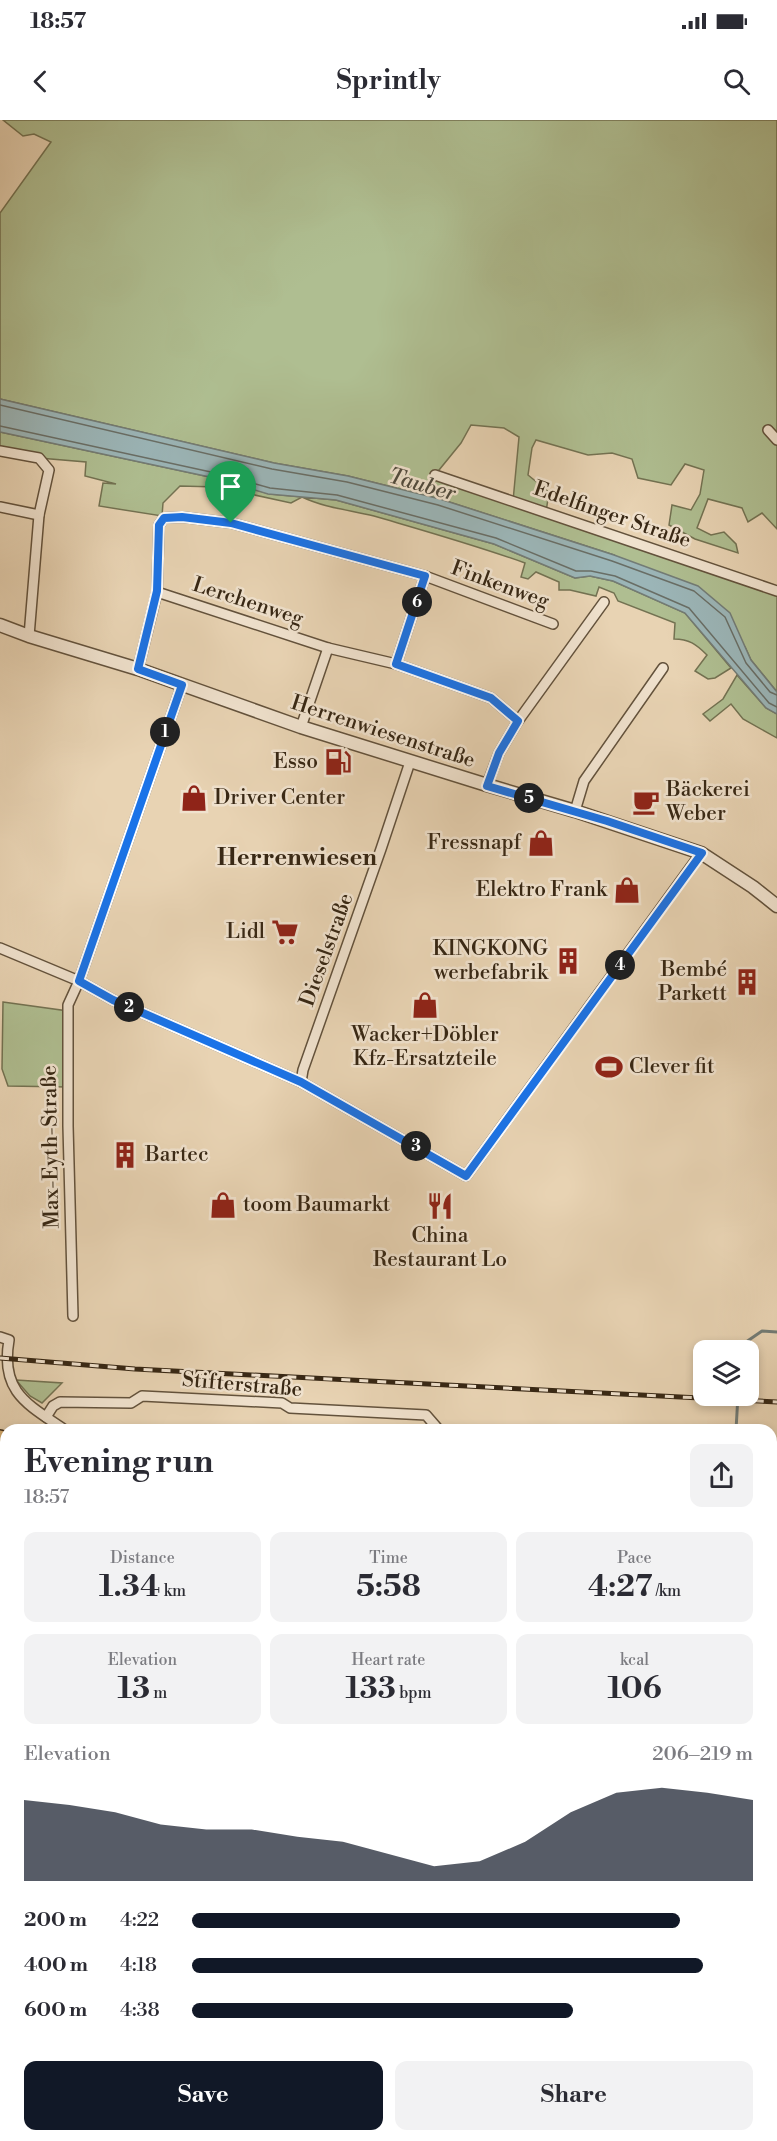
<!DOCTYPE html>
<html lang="en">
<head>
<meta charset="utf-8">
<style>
	:root { --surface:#fff; --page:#f2f2f3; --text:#2b2b33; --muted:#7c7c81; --accent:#111827 }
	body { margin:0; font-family:"Libre Bodoni",serif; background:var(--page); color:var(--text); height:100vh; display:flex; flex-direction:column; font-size:22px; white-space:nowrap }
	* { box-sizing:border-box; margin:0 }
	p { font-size:20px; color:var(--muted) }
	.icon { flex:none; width:33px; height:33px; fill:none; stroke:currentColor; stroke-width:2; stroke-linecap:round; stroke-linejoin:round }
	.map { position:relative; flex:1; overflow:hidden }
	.drawer { position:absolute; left:0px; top:1304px; width:777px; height:718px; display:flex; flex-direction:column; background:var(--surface); border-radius:18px 18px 0 0; box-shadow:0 3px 9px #0003 }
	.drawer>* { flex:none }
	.buttons { position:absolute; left:693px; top:1220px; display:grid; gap:12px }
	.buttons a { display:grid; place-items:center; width:66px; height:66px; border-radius:12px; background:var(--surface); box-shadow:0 3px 9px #0003; font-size:30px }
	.pin { position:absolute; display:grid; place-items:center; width:51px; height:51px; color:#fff; margin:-62px -26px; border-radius:50% 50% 50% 0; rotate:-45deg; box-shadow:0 0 6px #0007 }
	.pin .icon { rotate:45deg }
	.km { position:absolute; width:30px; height:30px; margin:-15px; border-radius:50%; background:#222; color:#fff; font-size:16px; line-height:30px; text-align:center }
	.round { display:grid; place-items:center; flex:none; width:63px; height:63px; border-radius:12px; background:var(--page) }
	.overview { display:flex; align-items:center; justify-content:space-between; height:102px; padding:0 24px }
	h1 { font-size:33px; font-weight:700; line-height:45px }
	.stats { display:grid; grid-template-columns:repeat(3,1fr); gap:9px; height:102px; padding:6px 24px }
	.stats div { display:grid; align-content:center; border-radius:12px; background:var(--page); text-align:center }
	.stats b { font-size:30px; font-weight:700 }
	.stats small { font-size:16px; font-weight:400 }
	.stats p { font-size:16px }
	.chart { height:168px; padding:12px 24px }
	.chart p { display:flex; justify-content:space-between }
	.chart svg { width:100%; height:108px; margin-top:6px; fill:var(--accent); opacity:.7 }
	.cta { display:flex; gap:12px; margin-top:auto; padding:12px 24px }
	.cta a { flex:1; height:69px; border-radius:12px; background:var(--accent); color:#fff; font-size:24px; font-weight:700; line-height:69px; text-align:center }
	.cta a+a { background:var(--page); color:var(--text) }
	ul { padding:0 24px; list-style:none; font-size:20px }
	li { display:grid; grid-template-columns:96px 72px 1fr; align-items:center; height:45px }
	li i { height:15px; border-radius:8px; background:var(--accent) }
	.status { display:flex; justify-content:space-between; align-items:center; height:42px; padding:0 30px; background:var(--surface); direction:ltr }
	.status svg { height:16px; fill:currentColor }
	header { display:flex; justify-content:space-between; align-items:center; height:78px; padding:0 24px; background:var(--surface); font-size:27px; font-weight:700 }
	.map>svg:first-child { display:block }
	.green { fill:#afbe91; stroke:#737252; stroke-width:1.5; fill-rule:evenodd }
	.water { fill:#9bb5b7; stroke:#737c76; stroke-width:1.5 }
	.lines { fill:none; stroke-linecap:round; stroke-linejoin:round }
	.shore { stroke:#696e66; stroke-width:1.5 }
	.stream { stroke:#737c76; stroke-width:3 }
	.minor-casing { stroke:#63523c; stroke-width:12 }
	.tertiary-casing { stroke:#63523c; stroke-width:15 }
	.secondary-casing { stroke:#372714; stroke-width:16 }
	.primary-casing { stroke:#372714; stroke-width:18 }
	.minor { stroke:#f0e2ce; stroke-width:9 }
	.tertiary { stroke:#f0e2ce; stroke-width:12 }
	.secondary { stroke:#f0e2ce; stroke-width:14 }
	.primary { stroke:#e4ba7a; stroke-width:15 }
	.rail-casing { stroke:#372714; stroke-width:5 }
	.rail { stroke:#f0e2ce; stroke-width:3; stroke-dasharray:9; stroke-linecap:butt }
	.route-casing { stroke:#fff; stroke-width:12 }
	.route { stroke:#1a73e8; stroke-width:8 }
	.labels { text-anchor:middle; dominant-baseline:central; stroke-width:5; stroke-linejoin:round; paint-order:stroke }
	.street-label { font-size:21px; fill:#372714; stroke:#f0e2ce }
	.poi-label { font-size:21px; fill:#372714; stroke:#f0e2ce; text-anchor:end }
	.water-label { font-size:22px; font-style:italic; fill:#504a3d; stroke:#f0e2ce }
	.quarter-label { font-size:24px; font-weight:bold; fill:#372714; stroke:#f0e2ce }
</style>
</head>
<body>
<div class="status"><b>18:57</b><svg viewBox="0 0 49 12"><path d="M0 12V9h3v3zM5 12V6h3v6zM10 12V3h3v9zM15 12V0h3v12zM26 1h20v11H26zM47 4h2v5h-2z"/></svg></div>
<header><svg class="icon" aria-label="back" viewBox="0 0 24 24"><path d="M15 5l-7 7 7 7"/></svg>Sprintly<svg class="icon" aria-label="search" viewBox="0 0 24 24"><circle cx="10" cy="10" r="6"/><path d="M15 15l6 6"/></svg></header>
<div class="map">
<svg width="777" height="2021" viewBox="0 0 777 2021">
	<rect width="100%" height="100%" fill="#e8d3b3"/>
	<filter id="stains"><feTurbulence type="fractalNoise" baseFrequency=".00333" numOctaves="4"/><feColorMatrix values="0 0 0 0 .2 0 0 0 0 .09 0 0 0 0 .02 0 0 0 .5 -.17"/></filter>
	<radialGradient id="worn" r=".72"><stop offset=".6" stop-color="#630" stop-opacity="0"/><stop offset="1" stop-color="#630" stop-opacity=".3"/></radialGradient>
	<!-- green -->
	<g class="green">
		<path d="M3,0H777V409L762,393L748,402L742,388L708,379L697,408L711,415L724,412L736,424L738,433L695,419L669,405L672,385L691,390L700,374L704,350L685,344L671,365L638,358L632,339L612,333L588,335L536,320L532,328L528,355L549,372L546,392L777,471V572L751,540L745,527L614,435L440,379L348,356L274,343L0,279V93L51,22L34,14L23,16ZM471,305L504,308L519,317L513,381L435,355L461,323Z"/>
		<path d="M0,312L219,359L270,374L336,380L494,424L575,458L590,456L613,461L685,493L731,548L715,558L708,559L695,551L707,535C696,524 689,519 674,519L675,503L618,481L614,473L599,467L596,476L570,470H559V462L536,452L528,459L521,457L525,443C475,425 425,411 374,396C350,390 325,388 302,377L291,383L218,367L180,366L163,383L162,396L99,386L103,363L116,364L85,356L86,342L39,338L0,331Z"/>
		<polygon points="737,555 766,588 777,594 777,618 743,599 731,584 710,601 703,594 723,579"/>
		<polygon points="3,882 68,891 68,967 8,966 2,949"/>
		<polygon points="16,1260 62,1263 42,1283 30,1276"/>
	</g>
	<!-- water -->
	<polygon class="water" points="0,279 274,343 348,356 440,379 614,435 698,466 730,493 751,540 777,572 777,594 766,588 685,493 613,461 590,456 575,458 494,424 336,380 268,374 219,359 0,312"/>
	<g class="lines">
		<!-- shore -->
		<g class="shore">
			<polyline points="0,285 272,349 347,362 438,385 612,441 694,471 725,497 746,543 770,572 777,575"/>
			<polyline points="0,306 220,354 270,368 337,375 496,418 576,451 591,451 615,456 689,488 769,583 777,587"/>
		</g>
		<!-- stream -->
		<g class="stream">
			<polyline points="744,1230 746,1222 762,1211 777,1212"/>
			<polyline points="736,1310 738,1275"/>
			<polyline points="776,1858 777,1858"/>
		</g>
		<defs>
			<g id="minor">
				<polyline points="768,310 777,320"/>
				<polyline points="0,331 39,338 49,350 39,395 29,516"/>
				<polyline points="435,355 777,471"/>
				<polyline points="0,387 39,395"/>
				<polyline points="157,472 328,528 396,544 491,578 518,601"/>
				<polyline points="396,544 425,456"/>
				<polyline points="138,549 157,472 159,405 164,398 182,397 231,403 425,456 553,504"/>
				<polyline points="301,607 328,528"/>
				<polyline points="487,665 499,633 518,601 604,482"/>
				<polyline points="575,691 584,661 663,548"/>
				<polyline points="0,828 79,861 113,880 301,962 466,1056 701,733"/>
				<polyline points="301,962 303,950 381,729 410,642"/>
				<polyline points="73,1196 68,1006 68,885 79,861 182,565"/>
				<path d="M0,1217L9,1220C0,1272 27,1284 65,1310"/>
				<polyline points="46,1297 53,1286 60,1282 131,1283 142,1276 282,1283 290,1288 426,1295 439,1310"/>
				<polyline points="0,1492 6,1494"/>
				<polyline points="771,1568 777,1570"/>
				<polyline points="222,2016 223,2021"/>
				<polyline points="445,2021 451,2016"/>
				<polyline points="615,2021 616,2016"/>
			</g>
			<g id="tertiary">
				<polyline points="0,505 29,516 138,549 301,607 487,665 575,691 701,733 753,767 777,786"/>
				<polyline points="0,1345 6,1361"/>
				<polyline points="0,1405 6,1394"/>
				<polyline points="771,1803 777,1799"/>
				<polyline points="771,1839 777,1843"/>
			</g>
			<polyline id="secondary" points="0,1418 6,1415"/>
			<g id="primary">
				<polyline points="0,1318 6,1331"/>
				<polyline points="378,2016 379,2021"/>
			</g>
		</defs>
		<!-- minor casing -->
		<use href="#minor" class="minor-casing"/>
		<!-- tertiary casing -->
		<use href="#tertiary" class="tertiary-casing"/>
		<!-- secondary casing -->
		<use href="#secondary" class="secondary-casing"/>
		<!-- primary casing -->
		<use href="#primary" class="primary-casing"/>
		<!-- minor -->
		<use href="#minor" class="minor"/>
		<!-- tertiary -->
		<use href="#tertiary" class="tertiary"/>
		<!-- secondary -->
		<use href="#secondary" class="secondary"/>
		<!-- primary -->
		<use href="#primary" class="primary"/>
		<defs>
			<polyline id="rail" points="0,1238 135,1249 777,1282"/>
		</defs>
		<!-- rail casing -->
		<use href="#rail" class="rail-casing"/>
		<!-- rail -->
		<use href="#rail" class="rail"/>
	</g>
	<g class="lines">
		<defs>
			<polygon id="route" points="182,397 231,403 425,456 396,544 491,578 518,601 499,633 487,666 607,701 702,733 466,1056 301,962 113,880 79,861 182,565 138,549 157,471 159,405 164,398"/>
		</defs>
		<!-- route casing -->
		<use href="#route" class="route-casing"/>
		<!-- route -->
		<use href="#route" class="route"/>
	</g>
	<!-- icons -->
	<defs>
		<symbol id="fuel-bare" viewBox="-9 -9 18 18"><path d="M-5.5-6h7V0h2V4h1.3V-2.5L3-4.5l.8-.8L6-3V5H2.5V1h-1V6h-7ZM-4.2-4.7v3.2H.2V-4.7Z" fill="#8f2418" stroke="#f0e2ce" stroke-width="2.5" paint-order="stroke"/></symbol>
		<symbol id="shop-bare" viewBox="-9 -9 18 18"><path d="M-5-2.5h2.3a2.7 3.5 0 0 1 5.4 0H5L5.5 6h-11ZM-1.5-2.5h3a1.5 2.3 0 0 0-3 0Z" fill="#8f2418" stroke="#f0e2ce" stroke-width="2.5" paint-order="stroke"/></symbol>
		<symbol id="cafe-bare" viewBox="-9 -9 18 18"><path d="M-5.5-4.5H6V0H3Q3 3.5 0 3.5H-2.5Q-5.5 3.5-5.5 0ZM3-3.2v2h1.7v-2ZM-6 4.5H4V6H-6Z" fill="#8f2418" stroke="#f0e2ce" stroke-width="2.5" paint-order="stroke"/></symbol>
		<symbol id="supermarket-bare" viewBox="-9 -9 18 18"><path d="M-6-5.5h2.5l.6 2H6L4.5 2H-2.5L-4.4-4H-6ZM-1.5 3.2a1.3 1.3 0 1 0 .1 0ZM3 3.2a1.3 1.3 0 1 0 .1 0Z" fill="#8f2418" stroke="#f0e2ce" stroke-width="2.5" paint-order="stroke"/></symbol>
		<symbol id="building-bare" viewBox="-9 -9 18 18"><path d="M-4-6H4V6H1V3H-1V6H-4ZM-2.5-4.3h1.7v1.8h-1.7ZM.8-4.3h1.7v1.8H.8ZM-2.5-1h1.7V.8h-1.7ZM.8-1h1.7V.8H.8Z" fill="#8f2418" stroke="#f0e2ce" stroke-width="2.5" paint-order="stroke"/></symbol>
		<symbol id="stadium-bare" viewBox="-9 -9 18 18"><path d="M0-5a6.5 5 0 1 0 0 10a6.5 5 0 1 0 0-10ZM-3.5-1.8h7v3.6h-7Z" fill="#8f2418" stroke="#f0e2ce" stroke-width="2.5" paint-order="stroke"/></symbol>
		<symbol id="restaurant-bare" viewBox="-9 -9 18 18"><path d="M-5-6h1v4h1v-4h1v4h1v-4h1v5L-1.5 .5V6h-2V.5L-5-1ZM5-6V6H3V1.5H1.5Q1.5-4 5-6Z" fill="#8f2418" stroke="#f0e2ce" stroke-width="2.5" paint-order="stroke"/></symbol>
	</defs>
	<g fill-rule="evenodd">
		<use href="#fuel-bare" x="319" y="623" width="38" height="38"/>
		<use href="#shop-bare" x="175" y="659" width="38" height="38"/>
		<use href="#cafe-bare" x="627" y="663" width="38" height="38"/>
		<use href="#shop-bare" x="522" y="704" width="38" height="38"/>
		<use href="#shop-bare" x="608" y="751" width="38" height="38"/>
		<use href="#supermarket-bare" x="266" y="793" width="38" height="38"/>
		<use href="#building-bare" x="549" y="822" width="38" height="38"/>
		<use href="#building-bare" x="728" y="843" width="38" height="38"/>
		<use href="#shop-bare" x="406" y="866" width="38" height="38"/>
		<use href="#stadium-bare" x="590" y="928" width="38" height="38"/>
		<use href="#building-bare" x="106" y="1016" width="38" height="38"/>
		<use href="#shop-bare" x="204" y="1066" width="38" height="38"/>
		<use href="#restaurant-bare" x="421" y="1067" width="38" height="38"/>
	</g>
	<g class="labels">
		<!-- street labels -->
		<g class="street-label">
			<text transform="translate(612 395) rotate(19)">Edelfinger Straße</text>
			<text transform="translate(500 465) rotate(20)">Finkenweg</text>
			<text transform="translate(248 482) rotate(18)">Lerchenweg</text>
			<text transform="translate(383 612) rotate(18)">Herrenwiesenstraße</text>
			<text transform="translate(327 830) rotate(-70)">Dieselstraße</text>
			<text transform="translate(51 1027) rotate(-91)">Max-Eyth-Straße</text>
			<text transform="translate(242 1265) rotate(5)">Stifterstraße</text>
		</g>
		<!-- poi labels -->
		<g class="poi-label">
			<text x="318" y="642">Esso</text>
			<text x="666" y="670" text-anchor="start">Bäckerei<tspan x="666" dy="24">Weber</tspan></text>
			<text x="214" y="678" text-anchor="start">Driver Center</text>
			<text x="521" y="723">Fressnapf</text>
			<text x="607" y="770">Elektro Frank</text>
			<text x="265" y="812">Lidl</text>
			<text x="548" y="829">KINGKONG<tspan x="548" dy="24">werbefabrik</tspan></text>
			<text x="727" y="850">Bembé<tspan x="727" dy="24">Parkett</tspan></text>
			<text x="425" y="915" text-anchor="middle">Wacker+Döbler<tspan x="425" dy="24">Kfz-Ersatzteile</tspan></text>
			<text x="629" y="947" text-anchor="start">Clever fit</text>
			<text x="145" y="1035" text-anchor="start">Bartec</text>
			<text x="243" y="1085" text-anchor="start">toom Baumarkt</text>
			<text x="440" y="1116" text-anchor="middle">China<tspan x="440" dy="24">Restaurant Lo</tspan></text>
		</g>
		<!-- water labels -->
		<g class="water-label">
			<text transform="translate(422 365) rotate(16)">Tauber</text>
		</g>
		<!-- quarter labels -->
		<g class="quarter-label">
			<text x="297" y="738">Herrenwiesen</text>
		</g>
	</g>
	<rect width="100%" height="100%" filter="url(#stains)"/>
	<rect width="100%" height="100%" fill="url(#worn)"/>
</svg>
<div class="buttons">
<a><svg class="icon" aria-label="layers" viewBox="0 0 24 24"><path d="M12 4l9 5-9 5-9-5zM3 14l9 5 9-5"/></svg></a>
</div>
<div class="pin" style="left:231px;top:403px;background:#1e9e55"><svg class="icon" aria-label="arrive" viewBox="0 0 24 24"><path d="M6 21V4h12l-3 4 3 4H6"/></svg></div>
<b class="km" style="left:165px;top:612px">1</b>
<b class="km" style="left:129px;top:887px">2</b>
<b class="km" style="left:416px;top:1026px">3</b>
<b class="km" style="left:620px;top:845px">4</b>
<b class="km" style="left:529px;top:678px">5</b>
<b class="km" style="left:417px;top:482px">6</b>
<section class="drawer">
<div class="overview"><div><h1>Evening run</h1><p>18:57</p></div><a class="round"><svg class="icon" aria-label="share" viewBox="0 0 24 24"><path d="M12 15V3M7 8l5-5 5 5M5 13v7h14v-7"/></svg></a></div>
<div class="stats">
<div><p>Distance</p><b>1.34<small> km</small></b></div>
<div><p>Time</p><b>5:58</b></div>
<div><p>Pace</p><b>4:27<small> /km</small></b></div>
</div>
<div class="stats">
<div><p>Elevation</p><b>13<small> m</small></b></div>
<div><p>Heart rate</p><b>133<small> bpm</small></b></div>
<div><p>kcal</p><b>106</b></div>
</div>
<div class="chart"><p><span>Elevation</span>206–219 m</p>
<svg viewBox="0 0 160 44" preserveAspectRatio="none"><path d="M0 44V11L10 13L20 16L30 21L40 23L50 23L60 26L70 28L80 33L90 38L100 36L110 28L120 16L130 8L140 6L150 8L160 11V44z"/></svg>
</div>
<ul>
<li><b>200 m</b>4:22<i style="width:87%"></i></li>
<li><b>400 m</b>4:18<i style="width:91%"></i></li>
<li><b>600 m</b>4:38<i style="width:68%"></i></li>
</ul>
<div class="cta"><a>Save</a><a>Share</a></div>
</section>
</div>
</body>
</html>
